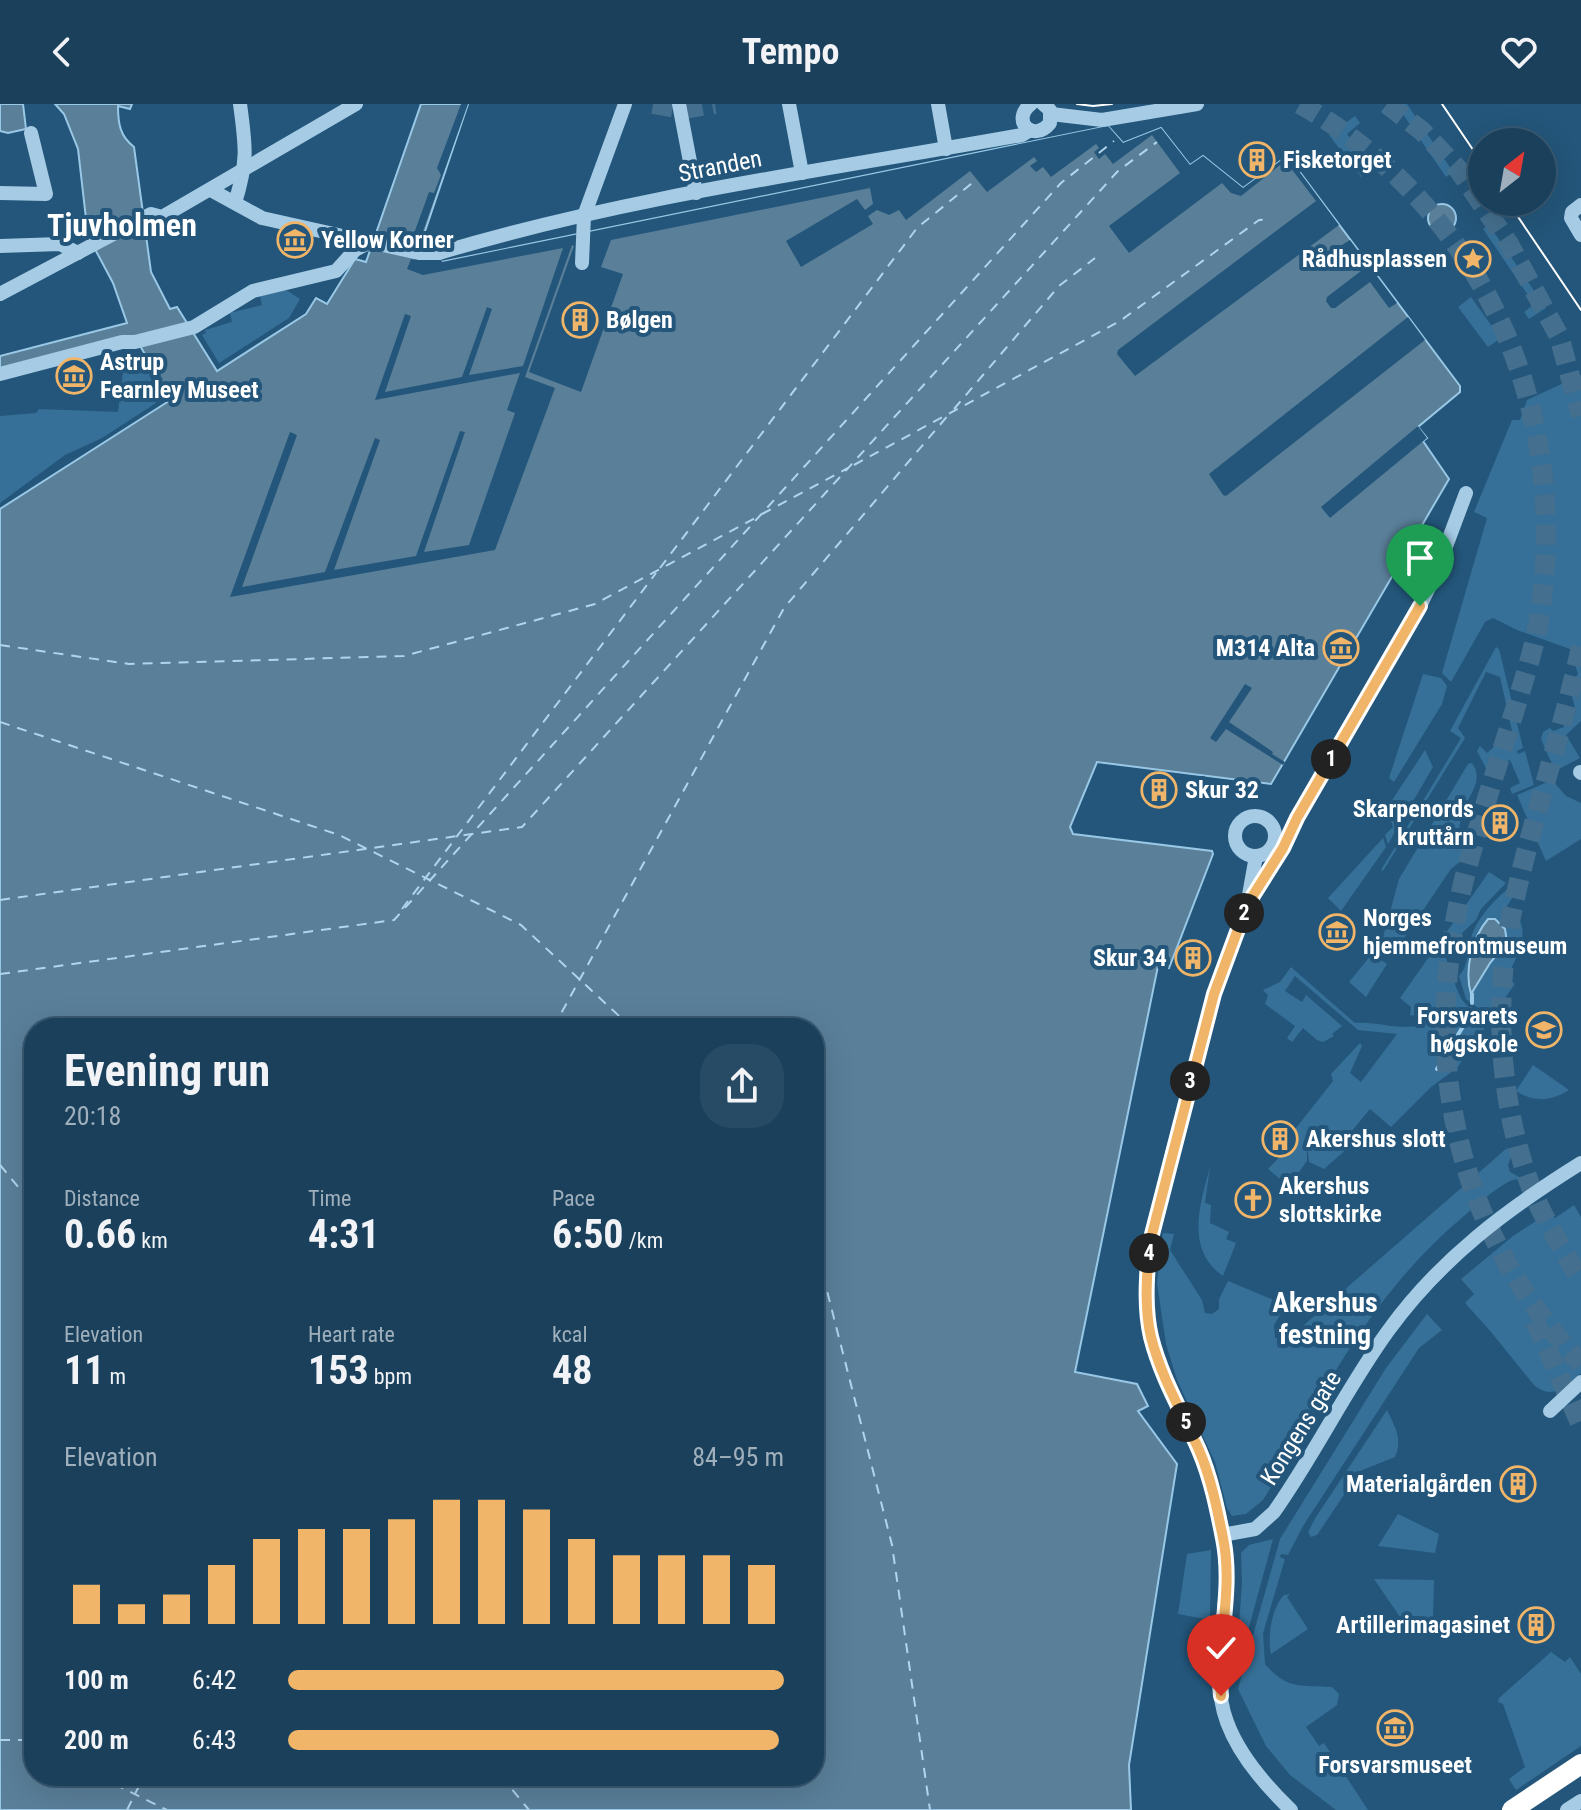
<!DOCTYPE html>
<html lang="en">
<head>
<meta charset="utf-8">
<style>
	:root { --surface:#1a405c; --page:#274b65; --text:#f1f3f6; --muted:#9fafbb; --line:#385972; --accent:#f0b568 }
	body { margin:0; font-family:"Roboto Condensed",sans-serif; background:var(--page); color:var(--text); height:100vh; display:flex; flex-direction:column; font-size:30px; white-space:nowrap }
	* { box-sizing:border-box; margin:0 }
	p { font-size:26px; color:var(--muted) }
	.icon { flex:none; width:44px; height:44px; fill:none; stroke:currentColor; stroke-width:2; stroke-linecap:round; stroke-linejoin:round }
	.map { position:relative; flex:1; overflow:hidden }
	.panel { position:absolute; left:24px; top:914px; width:800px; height:768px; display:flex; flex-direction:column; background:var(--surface); border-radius:32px; box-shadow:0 8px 32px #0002,0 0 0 2px var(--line) }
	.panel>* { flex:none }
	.needle { width:52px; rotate:31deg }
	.tools { position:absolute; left:1468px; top:24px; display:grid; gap:16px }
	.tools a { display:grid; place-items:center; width:88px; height:88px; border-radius:50%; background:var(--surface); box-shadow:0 8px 32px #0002,0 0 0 2px var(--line); font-size:40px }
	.pin { position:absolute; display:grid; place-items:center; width:68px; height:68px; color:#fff; margin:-82px -34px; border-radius:50% 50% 50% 0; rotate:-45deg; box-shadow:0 0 8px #0007 }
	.pin .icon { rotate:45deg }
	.km { position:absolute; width:40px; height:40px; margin:-20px; border-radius:50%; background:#222; color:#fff; font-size:22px; line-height:40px; text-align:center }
	.round { display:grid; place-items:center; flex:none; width:84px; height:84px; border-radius:32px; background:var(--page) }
	.head { display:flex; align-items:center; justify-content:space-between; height:136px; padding:0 40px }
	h1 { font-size:44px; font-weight:700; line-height:60px }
	.figures { display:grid; grid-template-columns:repeat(3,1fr); gap:12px; height:136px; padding:8px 40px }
	.figures div { display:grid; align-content:center }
	.figures b { font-size:40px; font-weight:700 }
	.figures small { font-size:22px; font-weight:400 }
	.figures p { font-size:22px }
	.chart { height:224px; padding:16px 40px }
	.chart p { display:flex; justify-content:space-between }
	.chart svg { width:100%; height:144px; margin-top:8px; stroke:var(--accent); stroke-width:6 }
	ul { padding:0 40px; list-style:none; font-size:26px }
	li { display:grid; grid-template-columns:128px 96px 1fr; align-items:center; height:60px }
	li i { height:20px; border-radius:10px; background:var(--accent) }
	header { display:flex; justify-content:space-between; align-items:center; height:104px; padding:0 40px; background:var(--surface); font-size:36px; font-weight:700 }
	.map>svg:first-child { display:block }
	.green { fill:#367098 }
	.water { fill:#5a7f99; stroke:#99c8e6; stroke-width:2; fill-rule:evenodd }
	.pier { fill:#23567a }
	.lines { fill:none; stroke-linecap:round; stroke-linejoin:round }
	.stream { stroke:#99c8e6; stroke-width:4 }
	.ferry { stroke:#b0d5ed; stroke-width:2; stroke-dasharray:10 8; stroke-linecap:butt }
	.highway-tunnel { stroke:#446f8e; stroke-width:20; stroke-dasharray:20 10; stroke-linecap:butt }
	.minor { stroke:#a5cbe5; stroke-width:14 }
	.highway { stroke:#fff; stroke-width:20 }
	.tram { stroke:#fff; stroke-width:2 }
	.route-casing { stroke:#fff; stroke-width:16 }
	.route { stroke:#f0b568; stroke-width:10 }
	.labels { text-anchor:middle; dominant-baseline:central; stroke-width:8; stroke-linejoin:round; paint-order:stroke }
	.poi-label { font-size:24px; font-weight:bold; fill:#fff; stroke:#23567a; text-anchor:start }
	.street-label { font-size:24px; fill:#fff; stroke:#23567a }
	.quarter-label { font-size:28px; font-weight:bold; fill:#fff; stroke:#23567a }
	.district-label { font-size:32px; font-weight:bold; fill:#fff; stroke:#23567a }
</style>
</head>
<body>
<header><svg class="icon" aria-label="back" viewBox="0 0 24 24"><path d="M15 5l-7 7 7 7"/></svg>Tempo<svg class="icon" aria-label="heart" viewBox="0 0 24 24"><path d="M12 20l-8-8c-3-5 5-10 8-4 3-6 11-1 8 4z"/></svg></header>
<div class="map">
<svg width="1581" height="1706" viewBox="0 0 1581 1706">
	<rect width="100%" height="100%" fill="#23567a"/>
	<!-- green -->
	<g class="green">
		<polygon points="1396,0 1407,0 1453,68 1446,73"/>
		<polygon points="1355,12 1360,19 1347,30 1373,65 1361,73 1329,31"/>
		<polygon points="1489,121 1546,204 1529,215 1524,208 1534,200 1483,125"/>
		<polygon points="286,186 300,195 289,214 219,259 202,231 206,229 205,226 232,218 230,209 262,201 260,192"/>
		<polygon points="1471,193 1496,228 1505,222 1510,228 1488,243 1458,203"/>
		<path d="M143,263C152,272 163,286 156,299L102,334L65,351L0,399V312L36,309L39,305L118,308L123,268Z"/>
		<polygon points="1581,271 1581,617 1566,631 1580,654 1555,667 1541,635 1543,628 1550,624 1553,627 1564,623 1564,619 1576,608 1569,581 1578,570 1570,545 1517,526 1493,514 1485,518 1451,578 1442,569 1487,414 1474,408 1512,316 1520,316 1527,296"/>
		<polygon points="1496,543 1499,545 1523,644 1517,647 1518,650 1525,647 1534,681 1512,690 1510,684 1520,679 1510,656 1498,660 1501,669 1490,672 1477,647 1480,642 1487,649 1512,627 1500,573 1486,568 1458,624 1465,634 1383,767 1381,766 1461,634 1450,627"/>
		<polygon points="1423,570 1441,574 1447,582 1442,600 1394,678 1389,674"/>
		<polygon points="1425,646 1433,663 1388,740 1385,731 1393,723 1387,704"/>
		<path d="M1472,659C1484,676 1470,690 1463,706C1459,717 1461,727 1454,737L1458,741L1465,739L1461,757L1451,765L1398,843L1382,837L1399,775L1468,660Z"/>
		<polygon points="1552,676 1566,692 1581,699 1581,735 1546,757 1517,691"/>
		<polygon points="1383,734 1386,743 1341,807 1328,794"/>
		<path d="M1489,768L1506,779L1481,805L1476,816L1443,847C1449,859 1456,888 1463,897C1470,905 1480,912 1488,919L1457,964L1431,983L1391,1023L1370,1005L1351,1028L1357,1036L1324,1065L1309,1058L1307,1040V1057L1294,1075L1279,1074L1268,1065L1289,1043L1285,1038L1333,977L1331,970L1360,939L1362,942L1350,969L1361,978L1397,930L1358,926L1295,872L1285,887L1302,898L1306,891L1342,922L1332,930L1334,932L1323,938L1317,936L1303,924L1292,938L1287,934L1295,922L1265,900L1268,891L1263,886L1280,878L1291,863L1355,919C1378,917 1398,927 1420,921V913L1410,911L1411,903L1400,894Z"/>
		<path d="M1511,782L1518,785L1507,802C1510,807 1518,812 1520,817C1529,836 1513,858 1507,875L1515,880L1491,914L1466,895L1459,872C1470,861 1467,843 1473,828C1481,809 1496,795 1511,782Z"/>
		<polygon points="1372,850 1387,860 1366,893 1349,878"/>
		<path d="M1533,961L1569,986C1551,997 1535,999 1516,987Z"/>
		<path d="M1507,1044L1512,1050L1508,1061L1510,1068L1521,1074L1530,1071C1522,1076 1515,1074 1508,1078C1492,1087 1478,1100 1464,1112C1408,1159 1366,1215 1329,1278L1333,1282L1263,1396L1246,1410L1232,1412L1227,1404L1215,1358L1177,1276L1166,1240L1157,1179L1163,1129L1174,1130L1170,1146L1202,1196L1205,1209L1212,1210L1219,1205V1195L1228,1177L1286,1201L1274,1221L1275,1234L1288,1235Z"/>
		<path d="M1210,1063L1205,1099L1211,1101L1210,1119L1229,1128L1226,1135L1236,1139L1223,1172C1185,1146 1200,1100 1210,1063Z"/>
		<path d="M1574,1101L1581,1113V1269C1567,1282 1552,1297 1534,1281L1491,1228L1465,1199L1474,1190L1461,1175L1513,1132L1550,1108L1555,1114Z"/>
		<path d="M1427,1210L1442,1226L1419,1244L1303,1422L1288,1451L1281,1450L1280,1453L1285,1455L1263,1529L1265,1560C1287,1586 1301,1581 1332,1583L1339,1590L1337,1601L1306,1623L1319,1642L1324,1639L1368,1706H1336L1290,1671L1266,1642L1238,1585L1280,1435L1386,1264Z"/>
		<path d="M1387,1306C1395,1323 1403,1335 1395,1353L1360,1367L1317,1431L1311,1433L1308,1428L1316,1413Z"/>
		<polygon points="1398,1410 1439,1430 1435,1449 1378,1442"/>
		<polygon points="1273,1435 1242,1549 1237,1548 1242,1480 1241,1449 1249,1441"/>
		<polygon points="1211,1446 1210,1516 1178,1510 1187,1450"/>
		<polygon points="1374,1475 1434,1476 1433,1513 1411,1529"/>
		<path d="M1290,1490L1287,1493L1308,1525L1271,1550C1267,1533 1272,1503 1284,1491Z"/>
		<polygon points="1551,1548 1565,1558 1570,1553 1581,1570 1581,1642 1516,1686 1509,1675 1525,1663 1503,1600 1498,1598 1499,1594"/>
	</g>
	<!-- water -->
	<g class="water">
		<polygon points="0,0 23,0 26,25 8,29 0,27"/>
		<path d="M55,0H132L130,5L118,2C118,20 120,32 134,43L151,168L170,205L177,203L217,267L306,210L316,194L327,200L355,155L366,158L421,0H468L419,145L438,143L441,158L1108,22L1123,39L1161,24L1190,61L1203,52L1243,84L1283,55H1290L1460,282V288L1418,323L1427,334L1423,337L1449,375L1271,680L1097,658L1070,723L1073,730L1212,747L1213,750L1169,864L1158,862L1075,1268L1137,1280L1148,1302L1138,1307L1177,1360L1129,1661L1131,1706H0V405L172,295L134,232L0,268V252L127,219L113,179L88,132L78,45L64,10ZM34,924H814V1672H34Z"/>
		<circle cx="1442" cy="114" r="14"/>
		<path d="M1488,815H1495L1505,825L1507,838L1490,859L1471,890C1464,866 1472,834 1488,815Z"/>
	</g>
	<!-- pier -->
	<g class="pier">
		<polygon points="461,0 468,0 422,130 422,137 412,135 429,88 434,89 441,71 437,64"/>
		<polygon points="1108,22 1123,39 1161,24 1190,61 1203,52 1243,84 1283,55 1290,55 1339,121 1135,272 1117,250 1118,246 1316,97 1287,59 1284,58 1241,92 1231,89 1222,79 1129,149 1109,122 1180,69 1152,31 1113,60 1105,50 1099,55 1094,48 1099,44 1096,40 1051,73 1043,63 1036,68 1030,62 1037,57 1034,53 987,88 970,67 906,116 899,106 889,111 877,106 868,112 873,120 801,163 786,137 857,95 865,106 873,100 870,84 611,136 601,163 623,170 581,288 529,268 574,142 572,141 525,273 555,284 495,446 230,493 290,328 297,331 242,483 325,468 375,334 380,336 334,466 416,452 460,327 465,328 424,448 469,441 515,309 507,306 520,269 375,296 405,210 411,212 385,288 462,273 487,203 492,205 469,271 523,262 563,144 423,171 407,165 411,155 414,156 420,145 438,143 442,158"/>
		<polygon points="1350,136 1397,199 1389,204 1370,178 1335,204 1331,204 1326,197 1327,193 1361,167 1342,141"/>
		<polygon points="1408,213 1425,236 1226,392 1223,391 1209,370"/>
		<polygon points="1418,322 1427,334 1330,414 1321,403"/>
		<polygon points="1245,580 1252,584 1229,618 1273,648 1272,650 1285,658 1283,661 1226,625 1216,638 1210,634"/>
	</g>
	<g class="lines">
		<!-- stream -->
		<g class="stream">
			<polyline points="1472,890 1472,899"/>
			<polyline points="1437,965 1467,916 1470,905"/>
		</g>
		<!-- ferry -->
		<g class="ferry">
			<polyline points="954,305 1059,182 1095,154"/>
			<polyline points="854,361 1120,217 1259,116 1270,115"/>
			<polyline points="762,410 848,364"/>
			<polyline points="660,464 917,124 977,75"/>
			<polyline points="0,541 129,560 404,552 595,500 757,413"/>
			<polyline points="0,618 339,731 521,821 632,924"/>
			<polyline points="0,796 522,723 1118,67 1157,38"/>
			<polyline points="402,805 656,469"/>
			<polyline points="0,870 394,816 1061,79 1114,37"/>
			<polyline points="553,924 784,504 950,309"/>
			<polyline points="0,1061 34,1102"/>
			<polyline points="814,1136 892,1441 930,1706"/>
			<polyline points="0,1636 24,1636 34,1641"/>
			<polyline points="98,1672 167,1706"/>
			<polyline points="501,1672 529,1706"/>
			<polyline points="127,1706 144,1672"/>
		</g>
		<!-- highway-tunnel -->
		<g class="highway-tunnel">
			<polyline points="653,0 683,5 715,0"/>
			<path d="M1300,0C1485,106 1574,311 1538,521C1533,548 1524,575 1516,602C1499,656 1482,709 1467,764C1418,947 1451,1119 1581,1260"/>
			<polyline points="1387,0 1422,27 1458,65 1509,140 1559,232 1581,312"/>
			<path d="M1581,543C1562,630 1532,715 1513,803C1493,894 1498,997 1532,1086C1545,1118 1564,1147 1581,1177"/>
			<polyline points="1535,1217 1581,1321"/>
		</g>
		<!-- minor -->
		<g class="minor">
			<polyline points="679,0 696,89"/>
			<polyline points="789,0 802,69"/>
			<polyline points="938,0 946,45"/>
			<path d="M1031,0C1010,16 1033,40 1050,19V6L1043,0"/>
			<polyline points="1051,10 1102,16 1197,0"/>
			<path d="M211,86L262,114L419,149H439C629,92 827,66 1022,31L1030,26"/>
			<polyline points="0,89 46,90 31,29"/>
			<path d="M235,99C248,56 246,44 240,0"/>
			<polyline points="1581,101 1572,108 1571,114 1581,131"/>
			<polyline points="0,142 60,140 78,149"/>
			<polyline points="582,159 584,112 625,0"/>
			<polyline points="0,190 151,110 162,113 356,0"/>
			<polyline points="0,270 122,238 135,238 194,223 253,187 336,167 355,146 370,138"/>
			<polyline points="1580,668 1581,669"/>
			<circle cx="1255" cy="732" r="20"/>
			<polyline points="1249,791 1256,752"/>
			<polyline points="1550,1307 1581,1278"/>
			<path d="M1222,1431L1255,1425L1274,1408C1315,1350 1346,1285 1388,1227C1440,1155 1507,1105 1581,1059"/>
			<path d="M1291,1706C1266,1682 1239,1651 1227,1618C1207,1566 1233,1499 1225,1443C1220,1412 1212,1379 1200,1350C1184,1310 1161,1274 1151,1232C1144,1203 1147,1172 1149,1142L1214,890L1247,801L1283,744L1297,714L1420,502L1436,469L1466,389"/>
			<polyline points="1567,1706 1581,1697"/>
		</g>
		<!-- highway -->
		<polyline class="highway" points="1512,1706 1581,1660"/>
		<!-- tram -->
		<g class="tram">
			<polyline points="1077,0 1093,2 1112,0"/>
			<polyline points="1442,0 1482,59"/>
			<polyline points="1508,98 1581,206"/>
		</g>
	</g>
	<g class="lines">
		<defs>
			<path id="route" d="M1221,1592C1216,1539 1234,1487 1223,1434C1217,1404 1211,1374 1199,1346C1182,1308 1161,1273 1151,1233C1144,1203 1147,1172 1149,1142L1214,890L1247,801L1283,744L1297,714L1420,502"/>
		</defs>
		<!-- route casing -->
		<use href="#route" class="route-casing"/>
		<!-- route -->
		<use href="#route" class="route"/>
	</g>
	<!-- icons -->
	<defs>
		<symbol id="building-ring" viewBox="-11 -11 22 22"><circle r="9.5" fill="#23567a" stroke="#f0b568" stroke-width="1.5"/><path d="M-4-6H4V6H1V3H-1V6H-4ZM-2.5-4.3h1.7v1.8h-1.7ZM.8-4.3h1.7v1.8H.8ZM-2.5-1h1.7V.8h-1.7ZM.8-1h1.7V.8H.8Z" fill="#f0b568"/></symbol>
		<symbol id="museum-ring" viewBox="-11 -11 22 22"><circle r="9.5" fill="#23567a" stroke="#f0b568" stroke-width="1.5"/><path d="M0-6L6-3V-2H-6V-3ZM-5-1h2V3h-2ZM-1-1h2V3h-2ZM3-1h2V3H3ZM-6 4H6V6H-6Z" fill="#f0b568"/></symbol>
		<symbol id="sight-ring" viewBox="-11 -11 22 22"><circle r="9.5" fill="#23567a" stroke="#f0b568" stroke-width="1.5"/><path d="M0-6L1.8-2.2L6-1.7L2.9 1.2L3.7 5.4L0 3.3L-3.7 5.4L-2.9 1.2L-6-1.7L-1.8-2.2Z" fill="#f0b568"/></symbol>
		<symbol id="university-ring" viewBox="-11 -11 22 22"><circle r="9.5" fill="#23567a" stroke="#f0b568" stroke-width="1.5"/><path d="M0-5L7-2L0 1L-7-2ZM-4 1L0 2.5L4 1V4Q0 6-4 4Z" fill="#f0b568"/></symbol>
		<symbol id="church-ring" viewBox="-11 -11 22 22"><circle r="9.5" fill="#23567a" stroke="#f0b568" stroke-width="1.5"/><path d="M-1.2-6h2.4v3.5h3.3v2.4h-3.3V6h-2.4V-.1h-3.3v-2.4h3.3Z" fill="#f0b568"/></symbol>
	</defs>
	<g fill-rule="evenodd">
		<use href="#building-ring" x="1237" y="36" width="40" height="40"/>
		<use href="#museum-ring" x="275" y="116" width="40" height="40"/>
		<use href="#sight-ring" x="1453" y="135" width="40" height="40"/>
		<use href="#building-ring" x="560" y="196" width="40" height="40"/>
		<use href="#museum-ring" x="54" y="252" width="40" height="40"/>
		<use href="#museum-ring" x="1321" y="524" width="40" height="40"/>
		<use href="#building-ring" x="1139" y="666" width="40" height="40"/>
		<use href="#building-ring" x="1480" y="699" width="40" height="40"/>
		<use href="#museum-ring" x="1317" y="808" width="40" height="40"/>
		<use href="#building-ring" x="1173" y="834" width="40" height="40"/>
		<use href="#university-ring" x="1524" y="906" width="40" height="40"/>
		<use href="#building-ring" x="1260" y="1015" width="40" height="40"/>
		<use href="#church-ring" x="1233" y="1076" width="40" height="40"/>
		<use href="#building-ring" x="1498" y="1360" width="40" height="40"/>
		<use href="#building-ring" x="1516" y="1501" width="40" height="40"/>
		<use href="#museum-ring" x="1375" y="1604" width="40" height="40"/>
	</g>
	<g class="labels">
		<!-- poi labels -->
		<g class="poi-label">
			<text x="1283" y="56">Fisketorget</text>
			<text x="321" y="136">Yellow Korner</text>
			<text x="1447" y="155" text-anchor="end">Rådhusplassen</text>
			<text x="606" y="216">Bølgen</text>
			<text x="100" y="258">Astrup<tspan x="100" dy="28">Fearnley Museet</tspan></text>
			<text x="1315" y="544" text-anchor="end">M314 Alta</text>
			<text x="1185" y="686">Skur 32</text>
			<text x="1474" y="705" text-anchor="end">Skarpenords<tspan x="1474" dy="28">kruttårn</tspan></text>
			<text x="1363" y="814">Norges<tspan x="1363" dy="28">hjemmefrontmuseum</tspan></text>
			<text x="1167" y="854" text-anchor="end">Skur 34</text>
			<text x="1518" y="912" text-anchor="end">Forsvarets<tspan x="1518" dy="28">høgskole</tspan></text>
			<text x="1306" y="1035">Akershus slott</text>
			<text x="1279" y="1082">Akershus<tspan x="1279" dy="28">slottskirke</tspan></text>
			<text x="1492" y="1380" text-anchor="end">Materialgården</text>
			<text x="1510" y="1521" text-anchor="end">Artillerimagasinet</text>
			<text x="1395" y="1661" text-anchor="middle">Forsvarsmuseet</text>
		</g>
		<!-- street labels -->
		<g class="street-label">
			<text transform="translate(720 62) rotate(-11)">Stranden</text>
			<text transform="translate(1301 1324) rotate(-58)">Kongens gate</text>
		</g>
		<!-- quarter labels -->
		<g class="quarter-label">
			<text x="1325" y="1198">Akershus<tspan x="1325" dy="32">festning</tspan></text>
		</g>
		<!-- district labels -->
		<g class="district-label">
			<text x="122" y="121">Tjuvholmen</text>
		</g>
	</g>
</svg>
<div class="tools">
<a><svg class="needle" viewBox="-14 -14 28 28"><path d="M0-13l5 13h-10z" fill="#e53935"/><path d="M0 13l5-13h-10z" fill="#9fafbb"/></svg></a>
</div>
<div class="pin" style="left:1420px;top:502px;background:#1e9e55"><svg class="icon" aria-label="arrive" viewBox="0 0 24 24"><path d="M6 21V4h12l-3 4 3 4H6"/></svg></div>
<div class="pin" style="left:1221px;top:1592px;background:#d93025"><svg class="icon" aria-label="check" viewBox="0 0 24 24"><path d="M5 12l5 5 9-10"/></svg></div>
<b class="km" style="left:1331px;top:655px">1</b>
<b class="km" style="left:1244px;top:809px">2</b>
<b class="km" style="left:1190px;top:977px">3</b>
<b class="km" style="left:1149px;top:1149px">4</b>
<b class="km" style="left:1186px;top:1318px">5</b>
<section class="panel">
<div class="head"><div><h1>Evening run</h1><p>20:18</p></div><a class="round"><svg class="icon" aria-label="share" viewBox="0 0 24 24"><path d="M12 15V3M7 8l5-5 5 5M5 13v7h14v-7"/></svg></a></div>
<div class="figures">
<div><p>Distance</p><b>0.66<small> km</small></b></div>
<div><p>Time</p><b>4:31</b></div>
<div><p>Pace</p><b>6:50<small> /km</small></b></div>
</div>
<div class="figures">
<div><p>Elevation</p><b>11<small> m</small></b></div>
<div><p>Heart rate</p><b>153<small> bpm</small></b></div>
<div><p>kcal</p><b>48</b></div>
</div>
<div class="chart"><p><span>Elevation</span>84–95 m</p>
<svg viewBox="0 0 160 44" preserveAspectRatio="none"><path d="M5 44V32M15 44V38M25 44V35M35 44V26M45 44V18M55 44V15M65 44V15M75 44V12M85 44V6M95 44V6M105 44V9M115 44V18M125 44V23M135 44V23M145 44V23M155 44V26"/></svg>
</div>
<ul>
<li><b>100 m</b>6:42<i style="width:100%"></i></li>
<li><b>200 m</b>6:43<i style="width:99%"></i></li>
</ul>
</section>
</div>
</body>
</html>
